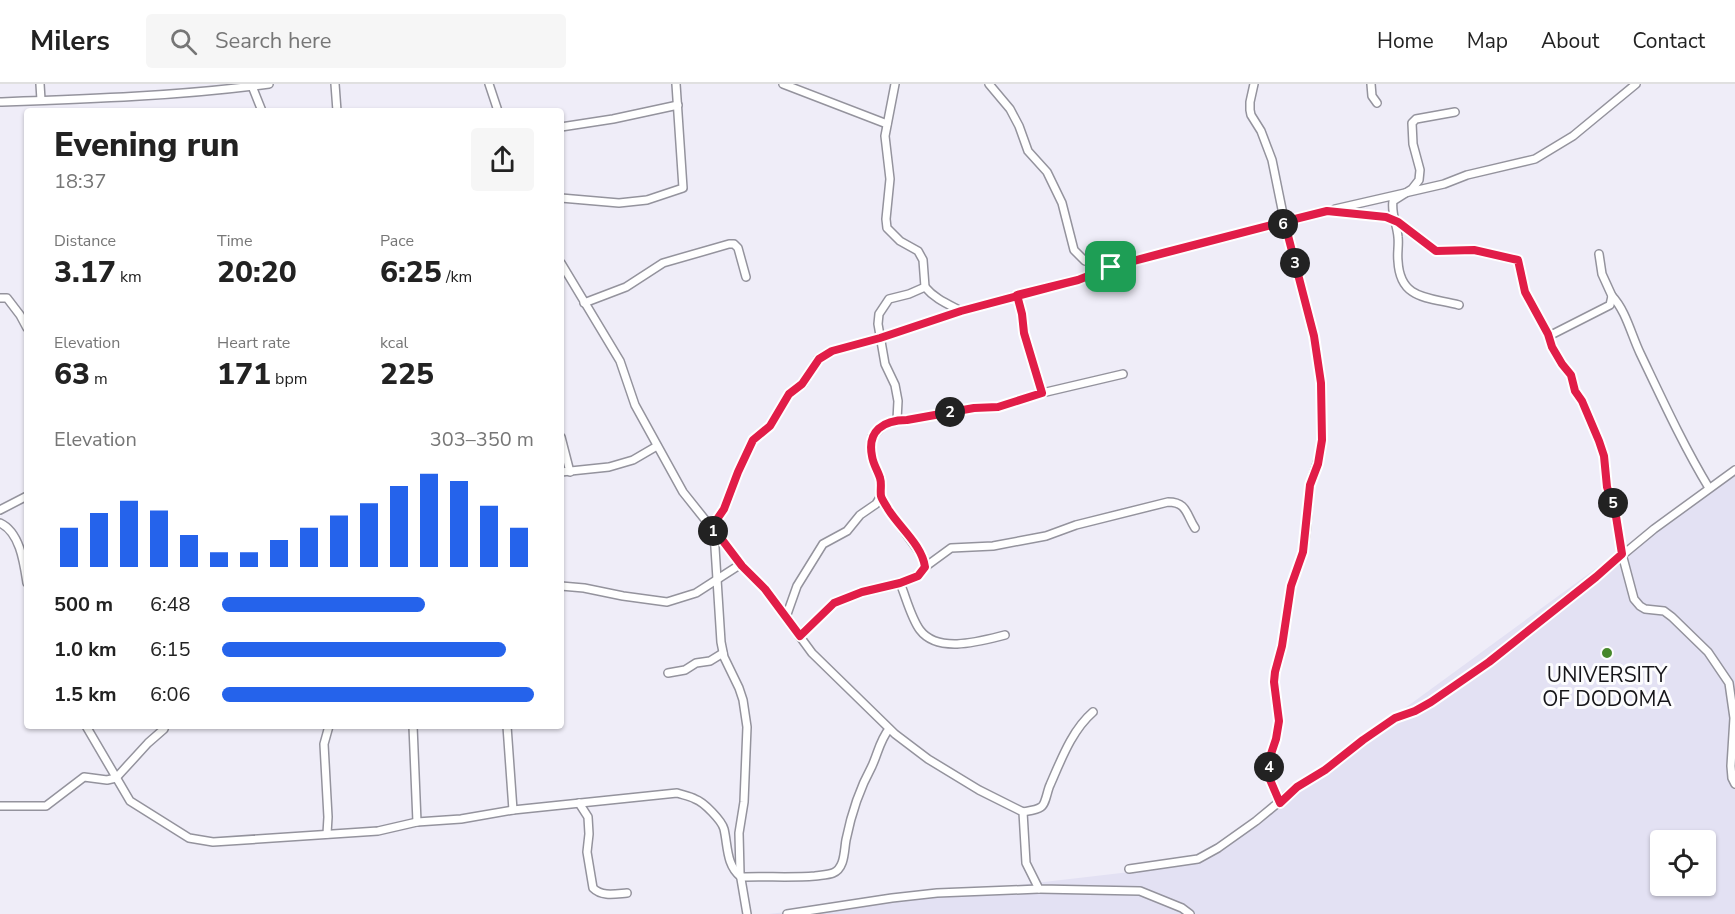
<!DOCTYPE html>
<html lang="en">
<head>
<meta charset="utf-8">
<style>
	:root { --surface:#fff; --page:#f6f6f6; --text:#222; --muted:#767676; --line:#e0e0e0; --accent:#2563eb }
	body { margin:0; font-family:"Nunito Sans",sans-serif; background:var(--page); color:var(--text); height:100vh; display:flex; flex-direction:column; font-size:22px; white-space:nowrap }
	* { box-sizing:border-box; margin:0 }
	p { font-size:20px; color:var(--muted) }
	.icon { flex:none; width:33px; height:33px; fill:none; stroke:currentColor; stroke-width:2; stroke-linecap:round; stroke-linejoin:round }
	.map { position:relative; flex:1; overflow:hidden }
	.panel { position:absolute; left:24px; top:24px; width:540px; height:621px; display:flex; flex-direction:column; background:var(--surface); border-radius:6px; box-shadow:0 2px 4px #0004 }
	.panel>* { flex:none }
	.controls { position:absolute; left:1650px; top:746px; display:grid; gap:12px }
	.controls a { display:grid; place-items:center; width:66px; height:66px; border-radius:6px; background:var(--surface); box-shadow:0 2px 4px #0004; font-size:30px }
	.pin { position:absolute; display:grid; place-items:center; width:51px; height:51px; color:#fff; margin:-26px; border-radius:12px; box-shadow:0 3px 9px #0006 }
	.km { position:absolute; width:30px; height:30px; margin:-15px; border-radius:50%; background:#222; color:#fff; font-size:16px; line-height:30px; text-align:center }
	.round { display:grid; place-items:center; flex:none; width:63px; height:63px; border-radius:6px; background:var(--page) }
	.headline { display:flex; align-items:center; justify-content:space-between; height:102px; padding:0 30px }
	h1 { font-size:33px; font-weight:800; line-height:45px }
	.stats { display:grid; grid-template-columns:repeat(3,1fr); gap:9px; height:102px; padding:6px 30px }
	.stats div { display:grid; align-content:center }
	.stats b { font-size:30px; font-weight:800 }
	.stats small { font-size:16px; font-weight:400 }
	.stats p { font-size:16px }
	.chart { height:168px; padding:12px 30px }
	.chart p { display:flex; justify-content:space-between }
	.chart svg { width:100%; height:108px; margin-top:6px; stroke:var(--accent); stroke-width:6 }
	ul { padding:0 30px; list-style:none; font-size:20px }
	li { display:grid; grid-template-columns:96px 72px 1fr; align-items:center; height:45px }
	li i { height:15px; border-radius:8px; background:var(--accent) }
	header { display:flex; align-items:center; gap:36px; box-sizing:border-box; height:84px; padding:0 30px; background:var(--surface); border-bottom:2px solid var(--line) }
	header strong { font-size:28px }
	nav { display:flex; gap:33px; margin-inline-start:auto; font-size:21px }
	.search { width:420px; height:54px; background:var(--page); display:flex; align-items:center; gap:15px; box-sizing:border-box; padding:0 21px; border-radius:6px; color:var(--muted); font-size:22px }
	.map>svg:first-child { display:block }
	.built { fill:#e3e1f3; fill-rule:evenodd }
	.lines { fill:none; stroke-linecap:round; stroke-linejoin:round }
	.minor-casing { stroke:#94939d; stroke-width:10 }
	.minor { stroke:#fff; stroke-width:7 }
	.route-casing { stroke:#fff; stroke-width:12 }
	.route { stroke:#e11d48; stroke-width:8 }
	.poi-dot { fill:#46882a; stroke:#fcfcfe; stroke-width:2 }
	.labels { text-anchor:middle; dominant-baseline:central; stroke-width:6; stroke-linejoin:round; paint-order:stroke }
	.poi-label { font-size:21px; fill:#161519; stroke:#fcfcfe }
</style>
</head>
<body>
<header>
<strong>Milers</strong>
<div class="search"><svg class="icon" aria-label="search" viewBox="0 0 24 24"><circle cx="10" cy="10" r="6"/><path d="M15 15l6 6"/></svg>Search here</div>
<nav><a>Home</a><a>Map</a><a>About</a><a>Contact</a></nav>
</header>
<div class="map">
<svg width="1735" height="830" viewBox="0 0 1735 830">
	<rect width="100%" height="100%" fill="#efedf8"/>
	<!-- built -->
	<path class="built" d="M1735,383V830H769L1190,781ZM1660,756H1706V801H1660Z"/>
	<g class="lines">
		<defs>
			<g id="minor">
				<polyline points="40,0 41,16"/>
				<polyline points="335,0 337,27"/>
				<polyline points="489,0 498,27"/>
				<polyline points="783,0 887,40"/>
				<polyline points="989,0 1010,25 1019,42 1028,67 1047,88 1062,119 1074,166 1085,177 1111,183"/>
				<polyline points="1254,0 1250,18 1250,26 1251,31 1261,47 1272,76 1285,140 1314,252 1321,299 1322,356 1320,370 1310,401 1306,448 1303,468 1291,502 1282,563 1275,588 1274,598 1279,637 1276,655 1269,676 1268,691 1279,719"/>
				<polyline points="1371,0 1372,12 1377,19"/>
				<polyline points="252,2 262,27"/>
				<path d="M0,18C89,15 180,12 269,0"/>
				<path d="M1455,28L1416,35L1412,39L1413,60L1420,86L1419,96L1412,105L1393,117C1391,130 1397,140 1398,153C1399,161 1397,169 1398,177C1400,216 1428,213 1459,221"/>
				<polyline points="561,43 613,35 678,21"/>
				<polyline points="561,114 619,119 647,116 683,104 676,0"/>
				<polyline points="1335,125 1444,100 1467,91 1535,75 1573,52 1636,0"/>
				<polyline points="561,179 620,277 635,321 683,408 742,482 765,505 812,569 895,650 928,675 979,706 1023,728 1026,779 1039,805 1140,807 1182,824 1190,830"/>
				<path d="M925,203C935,215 948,220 961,227"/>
				<polyline points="1017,211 1022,230 1024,249 1042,309"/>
				<path d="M1612,212C1626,227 1631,250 1640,269C1662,315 1683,361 1709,404"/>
				<polyline points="0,214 7,214 20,231 27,244"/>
				<polyline points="584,219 626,203 663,179 729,160 734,160 738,164 746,193"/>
				<polyline points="1549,252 1610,221 1612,212 1602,190 1599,170"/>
				<polyline points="897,336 907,336 974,324 998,323 1042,309 1123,290"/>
				<polyline points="561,353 570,388"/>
				<polyline points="561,388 609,383 633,376 657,362"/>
				<polyline points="0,426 27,412"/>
				<path d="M0,439C20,448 24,479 27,499"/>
				<polyline points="711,444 724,425 738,388 753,356 770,342 789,310 803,300 818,275 832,267 880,254 961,227 1078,196 1111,183 1279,139 1285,140 1295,135 1327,127 1386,133 1397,138 1436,167 1474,166 1518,176 1525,208 1548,250 1552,263 1562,280 1571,291 1575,307 1582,317 1599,357 1604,372 1607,403 1615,426 1622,470 1634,515 1640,522 1645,525 1664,527 1672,533 1708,568 1729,599 1734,634 1731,682 1732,694 1735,700"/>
				<polyline points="714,448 721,558 724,573 739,604 743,616 747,643 744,718 739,749 740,789 747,830"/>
				<path d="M925,483L951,464L993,462L1046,452L1076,441L1168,418C1187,418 1186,430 1195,444"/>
				<path d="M900,499C906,513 911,534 920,546C938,570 981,557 1005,551"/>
				<polyline points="561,502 584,504 623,512 667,518 696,509 741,480"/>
				<polyline points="786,533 797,502 823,460 847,447 860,431 876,420 881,412 881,397 872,374 872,353 883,341 897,336 898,317 895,301 885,280 878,240 879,230 889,215 909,210 925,203 923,176 918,167 900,157 887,144 886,135 890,95 885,52 895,0"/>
				<polyline points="799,552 834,519 862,508 900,499 918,492 925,483 923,473 888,425 881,412"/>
				<polyline points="668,589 685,586 696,579 710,577 723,569"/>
				<path d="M86,642L130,717L189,754L213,758L378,747L417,738L461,735L513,726L677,709C683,711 690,712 695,715C704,718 722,737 724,745C728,762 726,781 741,793C766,792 790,794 815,792C821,791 828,791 833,789C845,784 844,767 846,756C851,731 860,704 872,682C878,669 880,656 889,645"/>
				<polyline points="413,642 417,738"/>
				<polyline points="507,642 513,726"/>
				<path d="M579,719L588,733L589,750L587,768L593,804C602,813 615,810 627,809"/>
				<polyline points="0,722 46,722 84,693 107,696 116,694 148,659 164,645 165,642"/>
				<path d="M1023,728C1028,727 1037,726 1041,723C1046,720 1047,707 1050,701C1061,676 1072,646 1093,628"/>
				<polyline points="327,750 328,733 324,660 329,642"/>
				<polyline points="1129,785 1198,775 1218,764 1256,737 1297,703 1325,686 1363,656 1395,634 1415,627 1431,618 1489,578 1572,511 1596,493 1654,445 1735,386"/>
				<polyline points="787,830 892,814 937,809 1039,805"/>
			</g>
		</defs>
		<!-- minor casing -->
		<use href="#minor" class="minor-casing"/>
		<!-- minor -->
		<use href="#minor" class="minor"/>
	</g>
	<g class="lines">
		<defs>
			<path id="route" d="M1111,183L1078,196L961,227L880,254L832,267L819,275L802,300L789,310L770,342L753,356L738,388L724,425L711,444L720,453L742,482L765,505L800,552L834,519L862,508L900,499L918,492L925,483C922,461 899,443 888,425C886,421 882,416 881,412C880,406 882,400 880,394C878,387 873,380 872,372C867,347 883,336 907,336L974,324L998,323L1042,309L1024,249L1022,230L1017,211L1078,196L1111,183L1166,168L1279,139L1285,140L1314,252L1321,299L1322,356L1318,380L1310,401L1303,468L1291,502L1282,562L1275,588L1274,598L1279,637L1276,655L1269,676L1268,691L1280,719L1297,703L1325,686L1363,656L1395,634L1415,627L1431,618L1489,578L1596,493L1622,470L1615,426L1607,403L1604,372L1599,357L1582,317L1575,307L1571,291L1562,280L1552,263L1548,250L1525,208L1518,176L1474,166L1436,167L1398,138L1386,133L1327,127L1295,135L1285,140L1279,139L1111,183"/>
		</defs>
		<!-- route casing -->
		<use href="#route" class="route-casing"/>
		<!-- route -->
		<use href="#route" class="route"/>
	</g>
	<!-- markers -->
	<circle class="poi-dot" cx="1607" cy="569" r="6"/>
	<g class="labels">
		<!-- poi labels -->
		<g class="poi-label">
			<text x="1607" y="591">UNIVERSITY<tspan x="1607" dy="24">OF DODOMA</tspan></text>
		</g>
	</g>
</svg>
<div class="controls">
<a><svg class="icon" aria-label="locate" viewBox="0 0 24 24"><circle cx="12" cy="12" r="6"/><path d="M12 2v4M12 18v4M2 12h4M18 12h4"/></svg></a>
</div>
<div class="pin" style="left:1111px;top:183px;background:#1e9e55"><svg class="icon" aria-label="arrive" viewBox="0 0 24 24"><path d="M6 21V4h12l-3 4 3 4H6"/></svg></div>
<b class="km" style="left:713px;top:447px">1</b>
<b class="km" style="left:950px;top:328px">2</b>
<b class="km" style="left:1295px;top:179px">3</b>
<b class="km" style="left:1269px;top:683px">4</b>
<b class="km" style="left:1613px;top:419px">5</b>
<b class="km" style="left:1283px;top:140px">6</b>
<section class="panel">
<div class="headline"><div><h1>Evening run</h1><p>18:37</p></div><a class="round"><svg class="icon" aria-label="share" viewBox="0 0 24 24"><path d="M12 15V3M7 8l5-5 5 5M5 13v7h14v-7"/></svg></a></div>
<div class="stats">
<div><p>Distance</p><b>3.17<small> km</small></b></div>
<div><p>Time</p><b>20:20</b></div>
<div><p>Pace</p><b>6:25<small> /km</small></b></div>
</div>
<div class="stats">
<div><p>Elevation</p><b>63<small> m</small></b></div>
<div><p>Heart rate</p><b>171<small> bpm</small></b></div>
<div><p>kcal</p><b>225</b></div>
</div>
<div class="chart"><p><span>Elevation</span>303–350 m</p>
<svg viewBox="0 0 160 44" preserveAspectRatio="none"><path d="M5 44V28M15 44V22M25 44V17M35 44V21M45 44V31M55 44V38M65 44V38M75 44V33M85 44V28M95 44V23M105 44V18M115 44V11M125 44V6M135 44V9M145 44V19M155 44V28"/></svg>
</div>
<ul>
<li><b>500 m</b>6:48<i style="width:65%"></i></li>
<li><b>1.0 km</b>6:15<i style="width:91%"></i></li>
<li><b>1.5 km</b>6:06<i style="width:100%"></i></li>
</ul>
</section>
</div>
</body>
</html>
